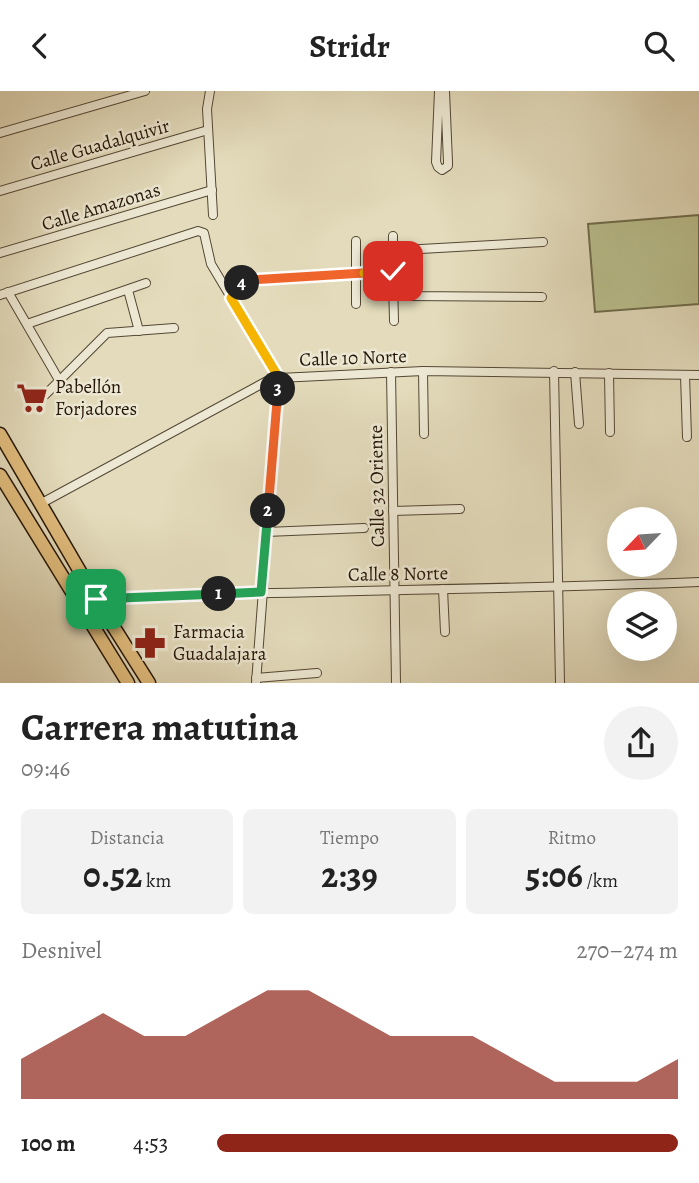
<!DOCTYPE html>
<html lang="es">
<head>
<meta charset="utf-8">
<style>
	:root { --surface:#fff; --page:#f2f2f2; --text:#222; --muted:#767676; --accent:#8f2418 }
	body { margin:0; font-family:Alegreya,serif; background:var(--page); color:var(--text); height:100vh; display:flex; flex-direction:column; font-size:26px; white-space:nowrap }
	* { box-sizing:border-box; margin:0 }
	p { font-size:23px; color:var(--muted) }
	.icon { flex:none; width:38px; height:38px; fill:none; stroke:currentColor; stroke-width:2; stroke-linecap:round; stroke-linejoin:round }
	.map { position:relative; height:592px; overflow:hidden }
	.sheet { display:flex; flex-direction:column; background:var(--surface); flex:1 }
	.sheet>* { flex:none }
	.needle { width:46px; rotate:245deg }
	.fabs { position:absolute; left:607px; top:416px; display:grid; gap:14px }
	.fabs a { display:grid; place-items:center; width:70px; height:70px; border-radius:50%; background:var(--surface); box-shadow:0 7px 28px #0002; font-size:35px }
	.pin { position:absolute; display:grid; place-items:center; width:60px; height:60px; color:#fff; margin:-30px; border-radius:14px; box-shadow:0 4px 10px #0006 }
	.km { position:absolute; width:35px; height:35px; margin:-18px; border-radius:50%; background:#222; color:#fff; font-size:19px; line-height:35px; text-align:center }
	.round { display:grid; place-items:center; flex:none; width:74px; height:74px; border-radius:37px; background:var(--page) }
	.head { display:flex; align-items:center; justify-content:space-between; height:119px; padding:0 21px }
	h1 { font-size:38px; font-weight:700; line-height:52px }
	.figures { display:grid; grid-template-columns:repeat(3,1fr); gap:10px; height:119px; padding:7px 21px }
	.figures div { display:grid; align-content:center; border-radius:10px; background:var(--page); text-align:center }
	.figures b { font-size:35px; font-weight:700 }
	.figures small { font-size:19px; font-weight:400 }
	.figures p { font-size:19px }
	.chart { height:196px; padding:14px 21px }
	.chart p { display:flex; justify-content:space-between }
	.chart svg { width:100%; height:126px; margin-top:7px; fill:var(--accent); opacity:.7 }
	ul { padding:0 21px; list-style:none; font-size:23px }
	li { display:grid; grid-template-columns:112px 84px 1fr; align-items:center; height:52px }
	li i { height:18px; border-radius:9px; background:var(--accent) }
	header { display:flex; justify-content:space-between; align-items:center; height:91px; padding:0 21px; background:var(--surface); font-size:32px; font-weight:700 }
	.map>svg:first-child { display:block }
	.green { fill:#b9be8c; stroke:#6e6a4a; stroke-width:2 }
	.lines { fill:none; stroke-linecap:round; stroke-linejoin:round }
	.minor-casing { stroke:#544734; stroke-width:10 }
	.primary-casing { stroke:#241607; stroke-width:15 }
	.minor { stroke:#ede8d3; stroke-width:8 }
	.primary { stroke:#e2be7e; stroke-width:12 }
	.split-1-casing { stroke:#fff; stroke-width:14 }
	.split-2-casing { stroke:#fff; stroke-width:14 }
	.split-3-casing { stroke:#fff; stroke-width:14 }
	.split-4-casing { stroke:#fff; stroke-width:14 }
	.split-5-casing { stroke:#fff; stroke-width:14 }
	.split-6-casing { stroke:#fff; stroke-width:14 }
	.split-1 { stroke:#22a559; stroke-width:9 }
	.split-2 { stroke:#22a559; stroke-width:9 }
	.split-3 { stroke:#f0652b; stroke-width:9 }
	.split-4 { stroke:#f5b400; stroke-width:9 }
	.split-5 { stroke:#f0652b; stroke-width:9 }
	.split-6 { stroke:#f5b400; stroke-width:9 }
	.labels { text-anchor:middle; dominant-baseline:central; stroke-width:5; stroke-linejoin:round; paint-order:stroke }
	.street-label { font-size:19px; fill:#241607; stroke:#ede8d3 }
	.poi-label { font-size:19px; fill:#241607; stroke:#ede8d3; text-anchor:start }
</style>
</head>
<body>
<header><svg class="icon" aria-label="back" viewBox="0 0 24 24"><path d="M15 5l-7 7 7 7"/></svg>Stridr<svg class="icon" aria-label="search" viewBox="0 0 24 24"><circle cx="10" cy="10" r="6"/><path d="M15 15l6 6"/></svg></header>
<div class="map">
<svg width="699" height="592" viewBox="0 0 699 592">
	<rect width="100%" height="100%" fill="#e3dbbb"/>
	<filter id="stains"><feTurbulence type="fractalNoise" baseFrequency=".00286" numOctaves="4"/><feColorMatrix values="0 0 0 0 .2 0 0 0 0 .09 0 0 0 0 .02 0 0 0 .5 -.17"/></filter>
	<radialGradient id="worn" r=".72"><stop offset=".6" stop-color="#630" stop-opacity="0"/><stop offset="1" stop-color="#630" stop-opacity=".3"/></radialGradient>
	<!-- green -->
	<polygon class="green" points="699,124 699,213 595,221 588,133"/>
	<g class="lines">
		<defs>
			<g id="minor">
				<polyline points="210,0 207,18 213,124"/>
				<polyline points="439,0 436,71 438,76 442,79 448,75 448,71 445,0"/>
				<polyline points="0,42 145,0"/>
				<polyline points="0,100 208,39"/>
				<path d="M393,145C393,165 388,192 406,205L542,206"/>
				<polyline points="356,150 356,213"/>
				<polyline points="0,162 212,99"/>
				<polyline points="396,171 398,164 403,159 543,151"/>
				<polyline points="393,190 394,230"/>
				<polyline points="128,199 139,240"/>
				<polyline points="8,201 59,289"/>
				<polyline points="0,204 198,140 204,142 211,173 279,287 256,592"/>
				<polyline points="231,207 243,192 248,189 393,180"/>
				<polyline points="27,233 146,192"/>
				<polyline points="423,280 424,343"/>
				<polyline points="554,280 560,592"/>
				<polyline points="391,281 396,592"/>
				<polyline points="575,281 579,333"/>
				<polyline points="609,282 610,341"/>
				<polyline points="685,284 687,346"/>
				<polyline points="45,304 107,242 174,237"/>
				<polyline points="40,413 267,290 279,287 423,280 699,284"/>
				<polyline points="393,420 460,418"/>
				<polyline points="266,441 364,437"/>
				<polyline points="443,498 445,541"/>
				<path d="M96,508C297,499 498,499 699,491"/>
				<polyline points="256,587 317,582"/>
			</g>
			<g id="primary">
				<polyline points="0,343 96,508 149,592"/>
				<polyline points="0,384 128,592"/>
			</g>
		</defs>
		<!-- minor casing -->
		<use href="#minor" class="minor-casing"/>
		<!-- primary casing -->
		<use href="#primary" class="primary-casing"/>
		<!-- minor -->
		<use href="#minor" class="minor"/>
		<!-- primary -->
		<use href="#primary" class="primary"/>
	</g>
	<g class="lines">
		<defs>
			<polyline id="split-1" points="96,508 219,503"/>
			<polyline id="split-2" points="219,503 261,501 268,420"/>
			<polyline id="split-3" points="268,420 278,298"/>
			<polyline id="split-4" points="242,192 231,207 279,287 278,298"/>
			<polyline id="split-5" points="242,192 248,189 364,182"/>
			<polyline id="split-6" points="364,182 393,180"/>
		</defs>
		<!-- split-1 casing -->
		<use href="#split-1" class="split-1-casing"/>
		<!-- split-2 casing -->
		<use href="#split-2" class="split-2-casing"/>
		<!-- split-3 casing -->
		<use href="#split-3" class="split-3-casing"/>
		<!-- split-4 casing -->
		<use href="#split-4" class="split-4-casing"/>
		<!-- split-5 casing -->
		<use href="#split-5" class="split-5-casing"/>
		<!-- split-6 casing -->
		<use href="#split-6" class="split-6-casing"/>
		<!-- split-1 -->
		<use href="#split-1" class="split-1"/>
		<!-- split-2 -->
		<use href="#split-2" class="split-2"/>
		<!-- split-3 -->
		<use href="#split-3" class="split-3"/>
		<!-- split-4 -->
		<use href="#split-4" class="split-4"/>
		<!-- split-5 -->
		<use href="#split-5" class="split-5"/>
		<!-- split-6 -->
		<use href="#split-6" class="split-6"/>
	</g>
	<!-- icons -->
	<defs>
		<symbol id="supermarket-bare" viewBox="-9 -9 18 18"><path d="M-6-5.5h2.5l.6 2H6L4.5 2H-2.5L-4.4-4H-6ZM-1.5 3.2a1.3 1.3 0 1 0 .1 0ZM3 3.2a1.3 1.3 0 1 0 .1 0Z" fill="#8f2418" stroke="#ede8d3" stroke-width="2.5" paint-order="stroke"/></symbol>
		<symbol id="pharmacy-bare" viewBox="-9 -9 18 18"><path d="M-2-6h4v4h4v4h-4v4h-4v-4h-4v-4h4Z" fill="#8f2418" stroke="#ede8d3" stroke-width="2.5" paint-order="stroke"/></symbol>
	</defs>
	<g fill-rule="evenodd">
		<use href="#supermarket-bare" x="10" y="285" width="44" height="44"/>
		<use href="#pharmacy-bare" x="128" y="530" width="44" height="44"/>
	</g>
	<g class="labels">
		<!-- street labels -->
		<g class="street-label">
			<text transform="translate(100 54) rotate(-16)">Calle Guadalquivir</text>
			<text transform="translate(101 116) rotate(-17)">Calle Amazonas</text>
			<text transform="translate(353 267) rotate(-2)">Calle 10 Norte</text>
			<text transform="translate(377 395) rotate(-91)">Calle 32 Oriente</text>
			<text transform="translate(398 483) rotate(-1)">Calle 8 Norte</text>
		</g>
		<!-- poi labels -->
		<g class="poi-label">
			<text x="55" y="296">Pabellón<tspan x="55" dy="22">Forjadores</tspan></text>
			<text x="173" y="541">Farmacia<tspan x="173" dy="22">Guadalajara</tspan></text>
		</g>
	</g>
	<rect width="100%" height="100%" filter="url(#stains)"/>
	<rect width="100%" height="100%" fill="url(#worn)"/>
</svg>
<div class="fabs">
<a><svg class="needle" viewBox="-14 -14 28 28"><path d="M0-13l5 13h-10z" fill="#e53935"/><path d="M0 13l5-13h-10z" fill="#767676"/></svg></a>
<a><svg class="icon" aria-label="layers" viewBox="0 0 24 24"><path d="M12 4l9 5-9 5-9-5zM3 14l9 5 9-5"/></svg></a>
</div>
<div class="pin" style="left:96px;top:508px;background:#1e9e55"><svg class="icon" aria-label="arrive" viewBox="0 0 24 24"><path d="M6 21V4h12l-3 4 3 4H6"/></svg></div>
<div class="pin" style="left:393px;top:180px;background:#d93025"><svg class="icon" aria-label="check" viewBox="0 0 24 24"><path d="M5 12l5 5 9-10"/></svg></div>
<b class="km" style="left:219px;top:503px">1</b>
<b class="km" style="left:268px;top:420px">2</b>
<b class="km" style="left:278px;top:298px">3</b>
<b class="km" style="left:242px;top:192px">4</b>
</div>
<section class="sheet">
<div class="head"><div><h1>Carrera matutina</h1><p>09:46</p></div><a class="round"><svg class="icon" aria-label="share" viewBox="0 0 24 24"><path d="M12 15V3M7 8l5-5 5 5M5 13v7h14v-7"/></svg></a></div>
<div class="figures">
<div><p>Distancia</p><b>0.52<small> km</small></b></div>
<div><p>Tiempo</p><b>2:39</b></div>
<div><p>Ritmo</p><b>5:06<small> /km</small></b></div>
</div>
<div class="chart"><p><span>Desnivel</span>270–274 m</p>
<svg viewBox="0 0 160 44" preserveAspectRatio="none"><path d="M0 44V30L10 22L20 14L30 22L40 22L50 14L60 6L70 6L80 14L90 22L100 22L110 22L120 30L130 38L140 38L150 38L160 30V44z"/></svg>
</div>
<ul>
<li><b>100 m</b>4:53<i style="width:100%"></i></li>
</ul>
</section>
</body>
</html>
